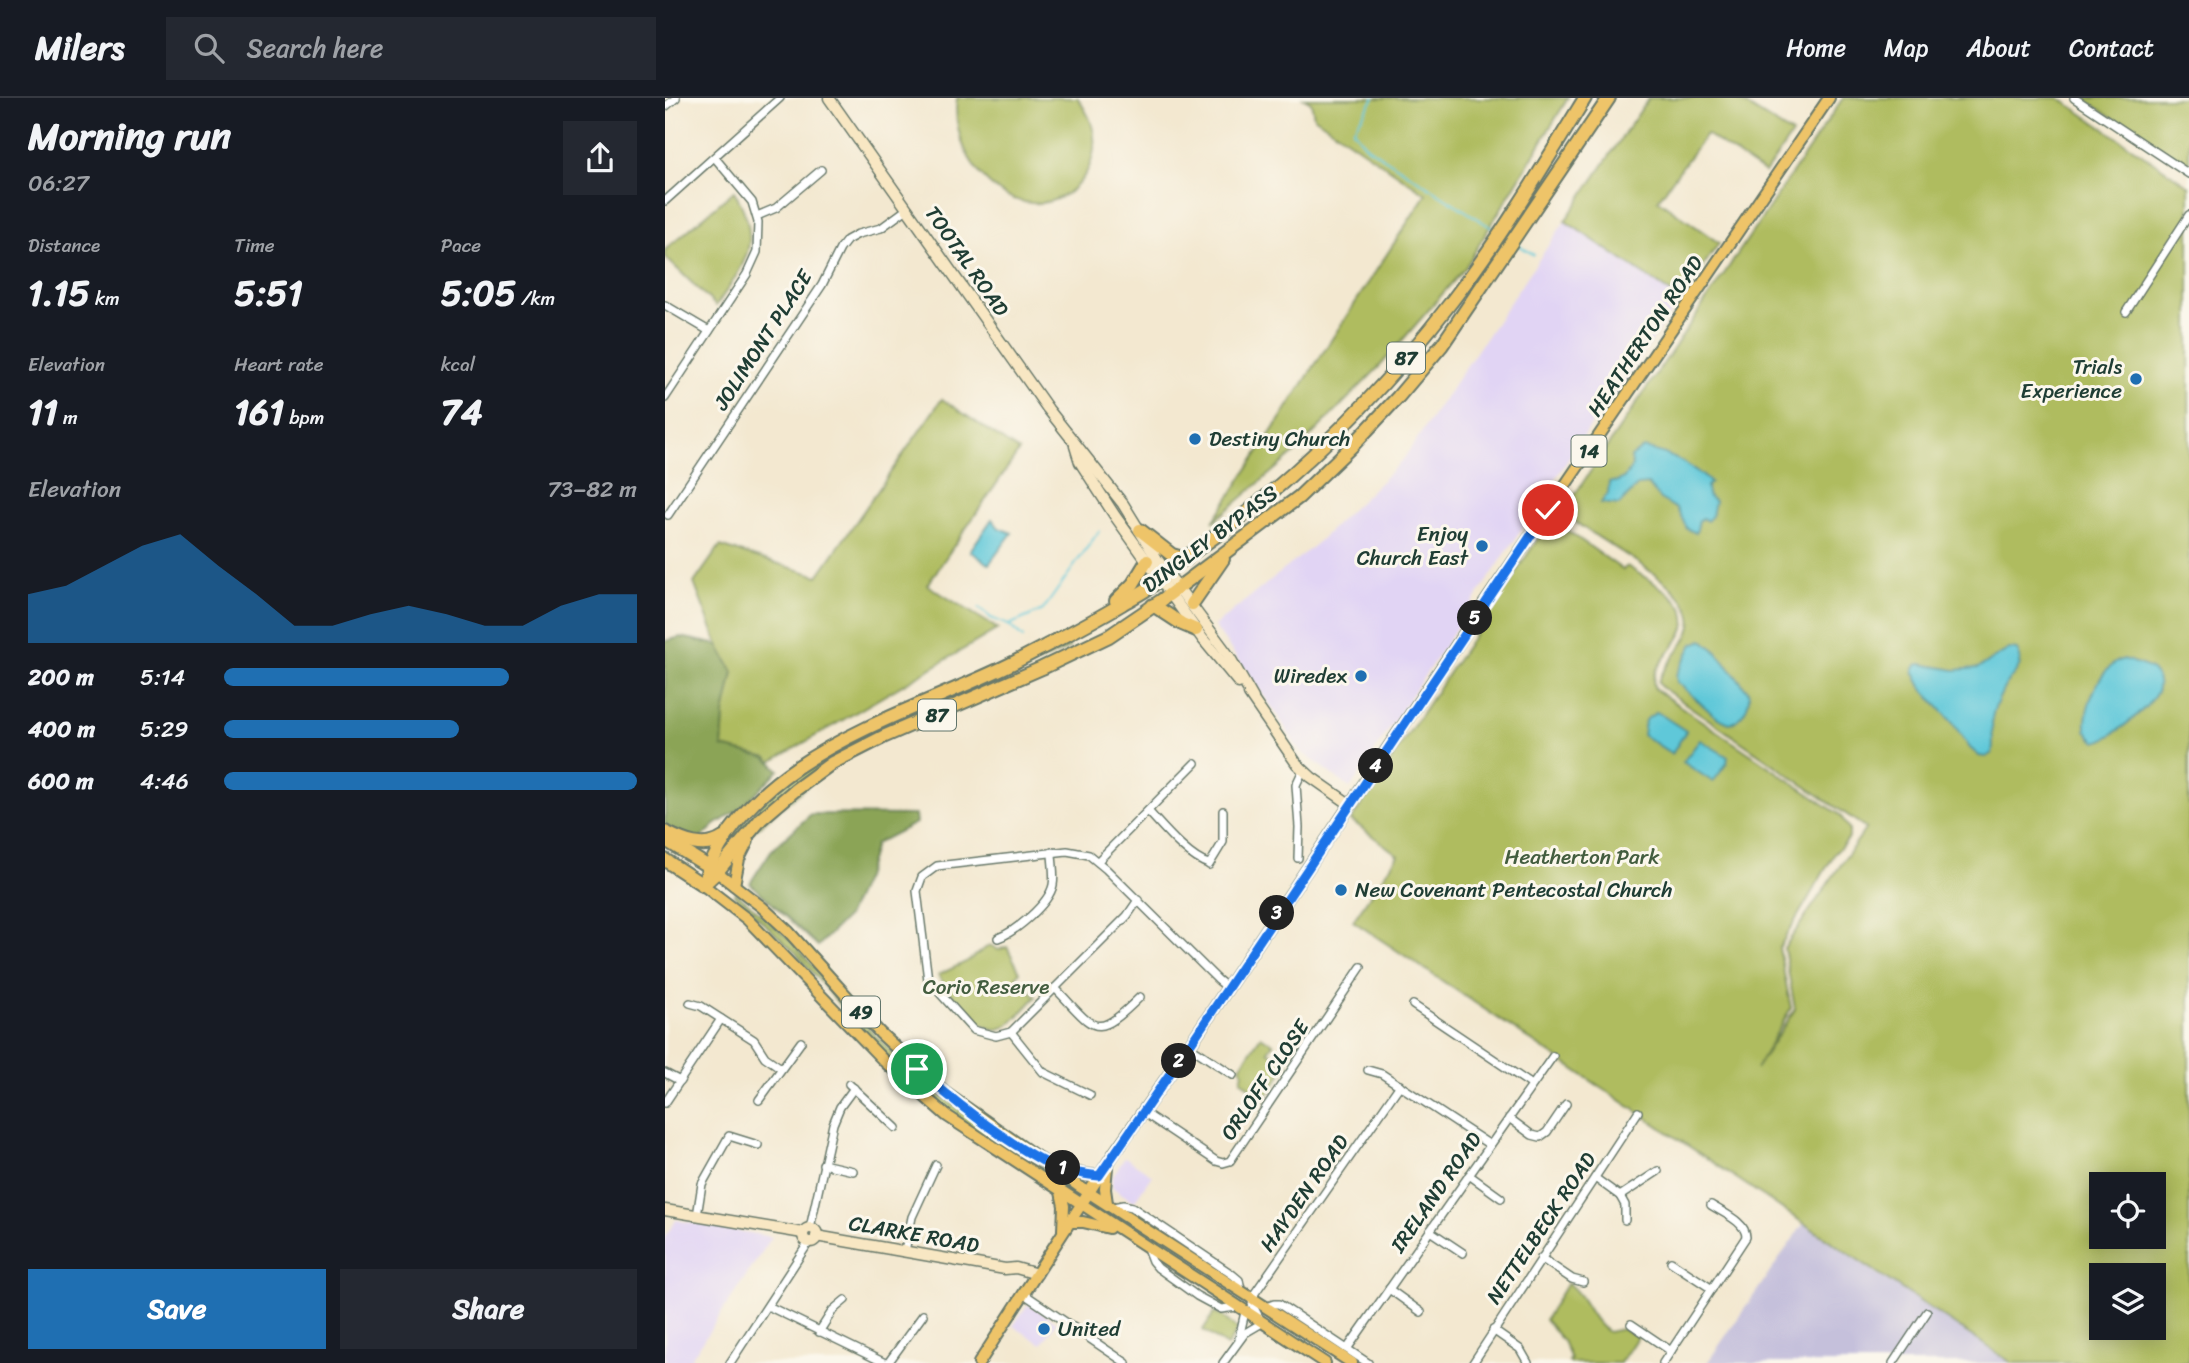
<!DOCTYPE html>
<html lang="en">
<head>
<meta charset="utf-8">
<style>
	:root { --surface:#171b24; --page:#242831; --text:#f1f3f6; --muted:#9ea1a6; --line:#363941; --accent:#1f6fb2 }
	body { margin:0; font-family:Sriracha,sans-serif; background:var(--page); color:var(--text); height:100vh; display:flex; flex-direction:column; font-size:26px; white-space:nowrap }
	* { box-sizing:border-box; margin:0 }
	p { font-size:23px; color:var(--muted) }
	.icon { flex:none; width:38px; height:38px; fill:none; stroke:currentColor; stroke-width:2; stroke-linecap:round; stroke-linejoin:round }
	.map { position:relative; flex:1; overflow:hidden }
	.drawer { display:flex; flex-direction:column; background:var(--surface); width:665px }
	.drawer>* { flex:none }
	.fabs { position:absolute; left:1424px; top:1074px; display:grid; gap:14px }
	.fabs a { display:grid; place-items:center; width:77px; height:77px; border-radius:0px; background:var(--surface); box-shadow:0 4px 18px #0003; font-size:35px }
	.pin { position:absolute; display:grid; place-items:center; width:60px; height:60px; color:#fff; margin:-30px; border:4px solid #fff; border-radius:50%; box-shadow:0 2px 7px #0007 }
	.km { position:absolute; width:35px; height:35px; margin:-18px; border-radius:50%; background:#222; color:#fff; font-size:19px; line-height:35px; text-align:center }
	.round { display:grid; place-items:center; flex:none; width:74px; height:74px; border-radius:0px; background:var(--page) }
	.summary { display:flex; align-items:center; justify-content:space-between; height:119px; padding:0 28px }
	h1 { font-size:38px; font-weight:800; line-height:52px }
	.stats { display:grid; grid-template-columns:repeat(3,1fr); gap:10px; height:119px; padding:7px 28px }
	.stats div { display:grid; align-content:center }
	.stats b { font-size:35px; font-weight:800 }
	.stats small { font-size:19px; font-weight:400 }
	.stats p { font-size:19px }
	.chart { height:196px; padding:14px 28px }
	.chart p { display:flex; justify-content:space-between }
	.chart svg { width:100%; height:126px; margin-top:7px; fill:var(--accent); opacity:.7 }
	.action { display:flex; gap:14px; margin-top:auto; padding:14px 28px }
	.action a { flex:1; height:80px; border-radius:0px; background:var(--accent); color:#fff; font-size:28px; font-weight:800; line-height:80px; text-align:center }
	.action a+a { background:var(--page); color:var(--text) }
	ul { padding:0 28px; list-style:none; font-size:23px }
	li { display:grid; grid-template-columns:112px 84px 1fr; align-items:center; height:52px }
	li i { height:18px; border-radius:9px; background:var(--accent) }
	header { display:flex; align-items:center; gap:42px; box-sizing:border-box; height:98px; padding:0 35px; background:var(--surface); border-bottom:2px solid var(--line) }
	header strong { font-size:33px }
	nav { display:flex; gap:38px; margin-inline-start:auto; font-size:24px }
	.search { width:490px; height:63px; background:var(--page); display:flex; align-items:center; gap:18px; box-sizing:border-box; padding:0 24px; border-radius:0px; color:var(--muted); font-size:26px }
	main { display:flex; flex:1; min-height:0 }
	.map>svg:first-child { display:block }
	.built { fill:#e1d4f4 }
	.industrial { fill:#c5c0db }
	.green { fill:#afbc5f; stroke:#677c4a; stroke-width:2; fill-rule:evenodd }
	.forest { fill:#8ba456; stroke:#557045; stroke-width:2 }
	.water { fill:#5ec8d9; stroke:#3e8286; stroke-width:2 }
	.lines { fill:none; stroke-linecap:round; stroke-linejoin:round }
	.stream { stroke:#5ec8d9; stroke-width:2 }
	.street-casing { stroke:#69796b; stroke-width:10 }
	.secondary-casing { stroke:#69796b; stroke-width:13 }
	.primary-casing { stroke:#69796b; stroke-width:14 }
	.highway-casing { stroke:#69796b; stroke-width:16 }
	.street { stroke:#fff; stroke-width:7 }
	.secondary { stroke:#f8e7c3; stroke-width:10 }
	.primary { stroke:#eec469; stroke-width:10 }
	.highway { stroke:#eec469; stroke-width:12 }
	.route-casing { stroke:#fff; stroke-width:14 }
	.route { stroke:#1a73e8; stroke-width:9 }
	.poi-dot { fill:#1f6fb2; stroke:#fbf7ec; stroke-width:2.5 }
	.labels { text-anchor:middle; dominant-baseline:central; stroke-width:6; stroke-linejoin:round; paint-order:stroke }
	.shield { fill:#fbf7ec; stroke:#61756b; stroke-width:2 }
	.shield-label { font-size:19px; font-weight:bold; fill:#1f3d34 }
	.street-label { font-size:21px; fill:#1f3d34; stroke:#fbf7ec }
	.poi-label { font-size:21px; fill:#1f3d34; stroke:#fbf7ec; text-anchor:end }
	.park-label { font-size:21px; fill:#435d3f; stroke:#fbf7ec }
</style>
</head>
<body>
<header>
<strong>Milers</strong>
<div class="search"><svg class="icon" aria-label="search" viewBox="0 0 24 24"><circle cx="10" cy="10" r="6"/><path d="M15 15l6 6"/></svg>Search here</div>
<nav><a>Home</a><a>Map</a><a>About</a><a>Contact</a></nav>
</header>
<main>
<section class="drawer">
<div class="summary"><div><h1>Morning run</h1><p>06:27</p></div><a class="round"><svg class="icon" aria-label="share" viewBox="0 0 24 24"><path d="M12 15V3M7 8l5-5 5 5M5 13v7h14v-7"/></svg></a></div>
<div class="stats">
<div><p>Distance</p><b>1.15<small> km</small></b></div>
<div><p>Time</p><b>5:51</b></div>
<div><p>Pace</p><b>5:05<small> /km</small></b></div>
</div>
<div class="stats">
<div><p>Elevation</p><b>11<small> m</small></b></div>
<div><p>Heart rate</p><b>161<small> bpm</small></b></div>
<div><p>kcal</p><b>74</b></div>
</div>
<div class="chart"><p><span>Elevation</span>73–82 m</p>
<svg viewBox="0 0 160 44" preserveAspectRatio="none"><path d="M0 44V27L10 24L20 17L30 10L40 6L50 17L60 27L70 38L80 38L90 34L100 31L110 34L120 38L130 38L140 31L150 27L160 27V44z"/></svg>
</div>
<ul>
<li><b>200 m</b>5:14<i style="width:69%"></i></li>
<li><b>400 m</b>5:29<i style="width:57%"></i></li>
<li><b>600 m</b>4:46<i style="width:100%"></i></li>
</ul>
<div class="action"><a>Save</a><a>Share</a></div>
</section>
<div class="map">
<svg width="1524" height="1265" viewBox="0 0 1524 1265">
	<rect width="100%" height="100%" fill="#fbf7ec"/>
	<filter id="ink" filterUnits="userSpaceOnUse"><feTurbulence type="fractalNoise" baseFrequency=".0143" numOctaves="2"/><feDisplacementMap in="SourceGraphic" scale="14" xChannelSelector="R" yChannelSelector="G"/><feConvolveMatrix kernelMatrix="1 2 1 2 8 2 1 2 1" color-interpolation-filters="sRGB"/></filter>
	<filter id="wash" filterUnits="userSpaceOnUse"><feTurbulence type="fractalNoise" baseFrequency=".00686" numOctaves="4" result="noise"/><feDisplacementMap in="SourceGraphic" scale="28" xChannelSelector="R" yChannelSelector="G"/><feGaussianBlur stdDeviation="1.57" result="paint"/><feColorMatrix in="noise" values="0 0 0 0 0 0 0 0 0 0 0 0 0 0 0 0 0 1.4 0 .05"/><feComposite in="paint" operator="in"/></filter>
	<g filter="url(#wash)">
		<rect width="100%" height="100%" fill="#f3e8d0"/>
		<!-- built -->
		<g class="built">
			<polygon points="900,123 1015,201 944,307 940,306 685,690 634,652 612,616 549,528 652,445 737,363"/>
			<polygon points="460,1059 487,1077 469,1104 447,1089 447,1080"/>
			<polygon points="11,1122 107,1139 23,1265 0,1265 0,1139"/>
			<polygon points="363,1206 392,1224 377,1246 348,1228"/>
		</g>
		<!-- industrial -->
		<polygon class="industrial" points="1139,1125 1210,1175 1266,1210 1347,1265 1042,1265"/>
		<!-- green -->
		<g class="green">
			<path d="M292,0H413C417,7 423,16 426,24C440,64 409,108 366,105C319,101 285,43 292,0Z"/>
			<polygon points="639,0 903,0 800,170 715,268 628,356 548,424 761,96 649,19 646,4"/>
			<polygon points="984,0 1070,0 1127,36 1100,75 1041,36 993,102 1054,145 1015,201 900,123"/>
			<path d="M1178,0H1394L1524,88V1265H1347L688,823L733,757L686,722L886,421L958,472L962,468C978,479 999,489 1012,503C1043,537 977,563 990,591L1175,717L1184,731V740L1170,755L1114,850L1126,910L1091,971L1130,911L1119,850L1201,730L995,588L993,584C1000,564 1021,549 1026,528C1035,488 923,440 898,414ZM1437,1087H1489V1139H1437ZM1437,1178H1489V1230H1437Z"/>
			<polygon points="1418,0 1524,0 1524,70"/>
			<path d="M69,93C99,144 81,164 51,208L0,159V152Z"/>
			<polygon points="277,301 354,353 262,487 333,531 106,664 102,660 57,649 59,616 68,574 53,547 29,485 55,448 153,478"/>
			<polygon points="402,546 404,550 187,650 57,760 57,750 97,705 127,679 174,649 375,557"/>
			<polygon points="71,794 124,841 209,936 248,975 305,1020 408,1092 408,1097 282,1013 230,968 200,937 131,855 69,797"/>
			<path d="M325,847L333,852L342,849L355,874L351,879L371,899C344,926 334,949 301,912C291,901 279,890 273,877L301,864Z"/>
			<polygon points="596,938 608,946 603,953 623,966 599,1002 576,982 578,974 575,969"/>
			<path d="M902,1185C921,1198 924,1222 943,1234L957,1231L973,1238L955,1265H907L904,1263L906,1261L898,1243L880,1222Z"/>
			<polygon points="549,1215 557,1218 573,1232 562,1248 538,1232"/>
		</g>
		<!-- forest -->
		<g class="forest">
			<polygon points="16,539 53,547 68,574 59,616 57,649 102,660 114,672 75,711 50,727 32,744 0,728 0,543"/>
			<polygon points="146,716 250,717 251,725 210,746 200,780 182,819 153,848 85,785 106,753"/>
		</g>
		<!-- water -->
		<g class="water">
			<path d="M978,350C1004,355 1028,368 1046,385L1042,388L1043,398L1050,403L1047,418L1042,423L1038,420L1034,423L1031,435L1022,431L1012,411L995,401L983,386L973,387L954,407L936,405L943,395L944,384C956,385 962,378 967,368L966,359Z"/>
			<polygon points="327,421 334,430 347,435 324,466 305,453"/>
			<path d="M1038,542L1050,552L1083,593C1087,604 1079,618 1069,624L1064,625L1051,619L1012,584L1011,577L1028,546Z"/>
			<path d="M1344,551L1352,552C1363,569 1345,576 1339,590C1335,598 1330,607 1328,616C1325,629 1330,642 1327,655L1321,659L1314,658L1305,650L1287,624L1256,589L1248,573L1251,567L1256,566L1290,572L1313,570Z"/>
			<path d="M1459,561L1485,570C1490,575 1495,582 1493,590C1491,605 1445,642 1431,644L1421,633C1419,609 1434,568 1459,561Z"/>
			<polygon points="992,614 1021,633 1007,656 978,637 980,622"/>
			<polygon points="1035,642 1063,659 1062,665 1048,684 1018,664"/>
		</g>
		<g class="lines">
			<!-- stream -->
			<g class="stream">
				<polyline points="709,0 688,32 702,49 830,132"/>
				<polyline points="852,146 869,157"/>
				<polyline points="314,510 326,520 343,527"/>
				<polyline points="358,540 344,527 378,512 434,433"/>
			</g>
		</g>
	</g>
	<g filter="url(#ink)">
		<g class="lines">
			<defs>
				<g id="street">
					<polyline points="1409,0 1524,76"/>
					<polyline points="0,9 11,0"/>
					<polyline points="0,103 115,0"/>
					<polyline points="92,118 111,110 156,72"/>
					<polyline points="0,207 44,233"/>
					<polyline points="1461,214 1524,117"/>
					<polyline points="0,300 82,176 92,154 93,124 87,104 50,60"/>
					<polyline points="3,417 157,187 175,151 182,142 193,136 216,130 242,111"/>
					<path d="M483,713C497,728 524,761 544,766"/>
					<polyline points="633,760 634,729 631,687 638,672"/>
					<polyline points="433,763 530,665"/>
					<polyline points="544,767 558,744 558,713"/>
					<polyline points="473,802 462,818 346,934 331,938 308,932 263,882 252,793 257,779 272,768 402,753 424,757 441,771 553,882 563,890"/>
					<path d="M333,840C350,834 384,806 388,787C390,777 387,764 387,754"/>
					<path d="M390,890C431,932 429,944 475,899"/>
					<polyline points="25,905 36,908 89,942 100,959 116,970"/>
					<polyline points="748,907 867,987"/>
					<polyline points="346,934 378,974 425,997"/>
					<polyline points="524,948 568,977"/>
					<polyline points="703,972 717,976 825,1047"/>
					<polyline points="0,975 15,983"/>
					<polyline points="184,986 231,1030"/>
					<polyline points="94,1002 136,944"/>
					<polyline points="0,1005 56,921"/>
					<polyline points="478,1014 551,1063 558,1065 565,1063 696,869"/>
					<polyline points="844,1020 867,1037 875,1039 882,1034 901,1006"/>
					<polyline points="158,1066 188,1073"/>
					<polyline points="804,1077 836,1100"/>
					<polyline points="930,1080 955,1098 993,1073"/>
					<polyline points="955,1098 960,1107 960,1122"/>
					<polyline points="448,1109 458,1107 467,1109 568,1177 574,1182 576,1193"/>
					<polyline points="32,1118 37,1086 64,1038 93,1047"/>
					<polyline points="145,1130 168,1026 175,1009 189,990"/>
					<polyline points="765,1133 798,1155"/>
					<polyline points="482,1150 487,1163 493,1170 532,1198 556,1211 572,1209"/>
					<polyline points="240,1153 247,1119 271,1067"/>
					<polyline points="876,1160 907,1181 918,1184"/>
					<polyline points="1006,1164 1047,1191"/>
					<polyline points="724,1191 756,1214"/>
					<polyline points="359,1196 461,1265"/>
					<polyline points="103,1208 220,1265"/>
					<polyline points="601,1209 609,1206 614,1206 703,1265"/>
					<polyline points="966,1226 1006,1253"/>
					<polyline points="828,1232 855,1251 863,1265"/>
					<polyline points="154,1234 168,1212 180,1202"/>
					<polyline points="574,1240 580,1214"/>
					<polyline points="682,1251 888,958"/>
					<polyline points="65,1265 144,1144"/>
					<polyline points="223,1265 258,1217"/>
					<polyline points="558,1265 580,1235 597,1225 587,1206 590,1195 735,987"/>
					<polyline points="808,1265 973,1014"/>
					<path d="M998,1265L1081,1139C1081,1124 1058,1115 1046,1107"/>
					<polyline points="1228,1265 1262,1214"/>
				</g>
				<g id="secondary">
					<polyline points="164,0 383,311 458,406 492,461 564,558 588,600"/>
					<polyline points="410,348 415,364 450,418 537,540 574,585"/>
					<polyline points="584,596 632,666 646,679 686,707"/>
					<polyline points="0,1112 138,1135"/>
					<circle cx="145" cy="1137" r="7"/>
					<polyline points="151,1138 340,1171 351,1170 372,1176"/>
				</g>
				<g id="primary">
					<polyline points="52,774 97,809 124,834 215,935 279,994 412,1087 687,1265"/>
					<polyline points="38,787 82,821 221,965 282,1018 660,1265"/>
					<polyline points="69,787 74,761 83,743"/>
					<polyline points="390,1068 417,1076 434,1078"/>
					<polyline points="396,1094 399,1108 398,1132"/>
					<polyline points="442,1105 440,1091 442,1069"/>
					<polyline points="404,1124 418,1124 444,1130"/>
					<polyline points="314,1265 450,1054 524,948 820,505 1164,0"/>
				</g>
				<g id="highway">
					<polyline points="475,432 507,457 521,461"/>
					<polyline points="451,503 468,486 482,463"/>
					<polyline points="527,506 558,461"/>
					<polyline points="488,507 517,526 531,532"/>
					<path d="M0,734C18,743 39,753 58,740"/>
					<polyline points="2,743 49,772"/>
					<polyline points="0,762 38,787 52,774 96,721 130,692 167,665 218,639 377,570 444,538 497,502 634,399 687,348 733,299 777,247 944,0"/>
					<path d="M38,786C81,656 240,619 350,564C386,545 422,527 457,506C467,500 479,494 488,487C493,483 497,478 501,474C530,452 561,432 589,409C663,348 729,279 787,203C836,139 878,69 920,0"/>
				</g>
			</defs>
			<!-- street casing -->
			<use href="#street" class="street-casing"/>
			<!-- secondary casing -->
			<use href="#secondary" class="secondary-casing"/>
			<!-- primary casing -->
			<use href="#primary" class="primary-casing"/>
			<!-- highway casing -->
			<use href="#highway" class="highway-casing"/>
			<!-- street -->
			<use href="#street" class="street"/>
			<!-- secondary -->
			<use href="#secondary" class="secondary"/>
			<!-- primary -->
			<use href="#primary" class="primary"/>
			<!-- highway -->
			<use href="#highway" class="highway"/>
		</g>
	</g>
	<g class="lines" filter="url(#ink)">
		<defs>
			<path id="route" d="M252,971C290,1004 332,1038 376,1062C393,1072 415,1076 434,1078L524,948L883,412"/>
		</defs>
		<!-- route casing -->
		<use href="#route" class="route-casing"/>
		<!-- route -->
		<use href="#route" class="route"/>
	</g>
	<!-- markers -->
	<g class="poi-dot">
		<circle cx="1471" cy="281" r="7"/>
		<circle cx="530" cy="341" r="7"/>
		<circle cx="817" cy="448" r="7"/>
		<circle cx="696" cy="578" r="7"/>
		<circle cx="676" cy="792" r="7"/>
		<circle cx="379" cy="1231" r="7"/>
	</g>
	<g class="labels">
		<!-- shield labels -->
		<g class="shield">
			<rect x="722" y="244.5" width="38" height="31" rx="5"/>
			<rect x="906.5" y="337.5" width="35" height="31" rx="5"/>
			<rect x="253" y="601.5" width="38" height="31" rx="5"/>
			<rect x="177" y="898.5" width="38" height="31" rx="5"/>
		</g>
		<g class="shield-label">
			<text x="741" y="260">87</text>
			<text x="924" y="353">14</text>
			<text x="272" y="617">87</text>
			<text x="196" y="914">49</text>
		</g>
		<!-- street labels -->
		<g class="street-label">
			<text transform="translate(302 163) rotate(55)">TOOTAL ROAD</text>
			<text transform="translate(980 238) rotate(-56)">HEATHERTON ROAD</text>
			<text transform="translate(98 242) rotate(-57)">JOLIMONT PLACE</text>
			<text transform="translate(545 441) rotate(-37)">DINGLEY BYPASS</text>
			<text transform="translate(600 982) rotate(-56)">ORLOFF CLOSE</text>
			<text transform="translate(771 1094) rotate(-55)">IRELAND ROAD</text>
			<text transform="translate(639 1095) rotate(-55)">HAYDEN ROAD</text>
			<text transform="translate(876 1130) rotate(-56)">NETTELBECK ROAD</text>
			<text transform="translate(249 1136) rotate(10)">CLARKE ROAD</text>
		</g>
		<!-- poi labels -->
		<g class="poi-label">
			<text x="1457" y="269">Trials<tspan x="1457" dy="24">Experience</tspan></text>
			<text x="544" y="341" text-anchor="start">Destiny Church</text>
			<text x="803" y="436">Enjoy<tspan x="803" dy="24">Church East</tspan></text>
			<text x="682" y="578">Wiredex</text>
			<text x="690" y="792" text-anchor="start">New Covenant Pentecostal Church</text>
			<text x="393" y="1231" text-anchor="start">United</text>
		</g>
		<!-- park labels -->
		<g class="park-label">
			<text x="917" y="759">Heatherton Park</text>
			<text x="321" y="889">Corio Reserve</text>
		</g>
	</g>
</svg>
<div class="fabs">
<a><svg class="icon" aria-label="locate" viewBox="0 0 24 24"><circle cx="12" cy="12" r="6"/><path d="M12 2v4M12 18v4M2 12h4M18 12h4"/></svg></a>
<a><svg class="icon" aria-label="layers" viewBox="0 0 24 24"><path d="M12 4l9 5-9 5-9-5zM3 14l9 5 9-5"/></svg></a>
</div>
<div class="pin" style="left:252px;top:971px;background:#1e9e55"><svg class="icon" aria-label="arrive" viewBox="0 0 24 24"><path d="M6 21V4h12l-3 4 3 4H6"/></svg></div>
<div class="pin" style="left:883px;top:412px;background:#d93025"><svg class="icon" aria-label="check" viewBox="0 0 24 24"><path d="M5 12l5 5 9-10"/></svg></div>
<b class="km" style="left:398px;top:1070px">1</b>
<b class="km" style="left:514px;top:963px">2</b>
<b class="km" style="left:612px;top:815px">3</b>
<b class="km" style="left:711px;top:668px">4</b>
<b class="km" style="left:810px;top:520px">5</b>
</div>
</main>
</body>
</html>
